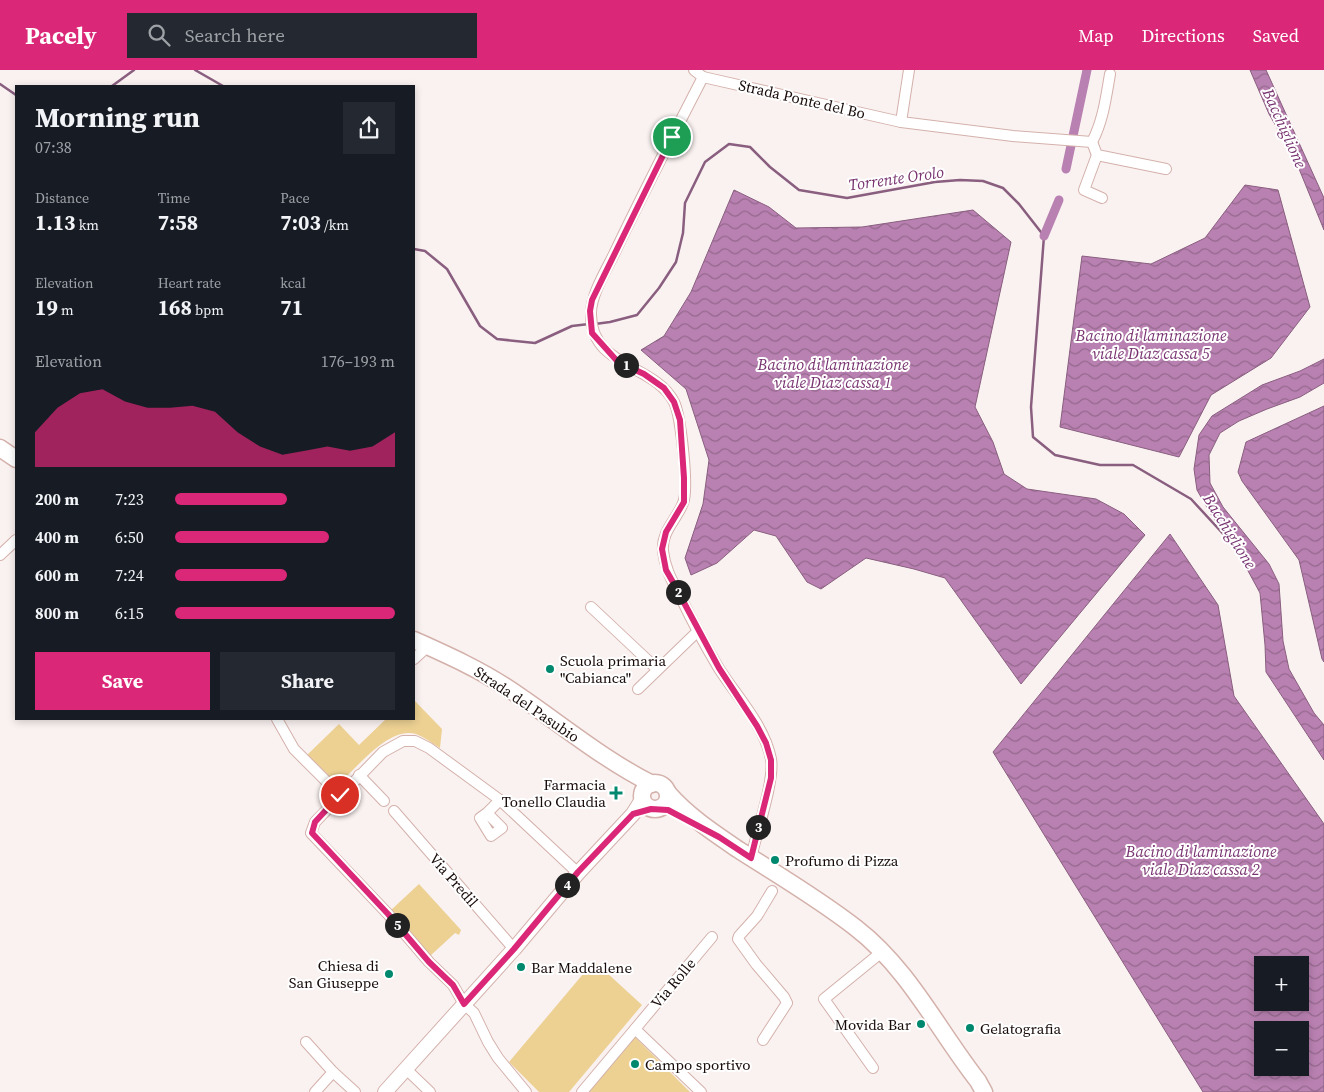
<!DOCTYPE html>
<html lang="en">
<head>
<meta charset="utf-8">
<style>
	:root { --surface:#171b24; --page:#242831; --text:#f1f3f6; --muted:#9ea1a6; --accent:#db2777 }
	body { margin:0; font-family:"Source Serif 4",serif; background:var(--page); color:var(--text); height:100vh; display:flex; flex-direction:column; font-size:19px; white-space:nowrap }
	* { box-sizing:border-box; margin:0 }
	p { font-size:16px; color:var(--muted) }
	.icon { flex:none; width:28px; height:28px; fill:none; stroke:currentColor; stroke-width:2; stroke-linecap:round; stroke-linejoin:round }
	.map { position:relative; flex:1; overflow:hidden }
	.panel { position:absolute; left:15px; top:15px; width:400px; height:635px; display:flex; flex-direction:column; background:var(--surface); border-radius:0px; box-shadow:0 2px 8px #0003 }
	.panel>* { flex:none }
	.controls { position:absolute; left:1254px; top:886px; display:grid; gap:10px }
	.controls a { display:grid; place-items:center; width:55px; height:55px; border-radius:0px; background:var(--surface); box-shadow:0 2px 8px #0003; font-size:25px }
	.pin { position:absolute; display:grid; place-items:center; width:42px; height:42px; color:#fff; margin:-21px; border:2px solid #fff; border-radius:50%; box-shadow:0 1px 5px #0007 }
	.km { position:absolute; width:25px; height:25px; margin:-12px; border-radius:50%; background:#222; color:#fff; font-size:14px; line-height:25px; text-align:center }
	.round { display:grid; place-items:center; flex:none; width:52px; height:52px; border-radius:0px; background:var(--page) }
	.headline { display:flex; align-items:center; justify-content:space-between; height:85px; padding:0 20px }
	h1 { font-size:28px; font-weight:700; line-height:38px }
	.figures { display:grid; grid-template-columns:repeat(3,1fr); gap:8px; height:85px; padding:5px 20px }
	.figures div { display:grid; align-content:center }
	.figures b { font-size:21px; font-weight:700 }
	.figures small { font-size:14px; font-weight:400 }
	.figures p { font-size:14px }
	.chart { height:140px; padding:10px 20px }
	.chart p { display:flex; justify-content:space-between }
	.chart svg { width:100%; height:90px; margin-top:5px; fill:var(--accent); opacity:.7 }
	.primary-button { display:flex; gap:10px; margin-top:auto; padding:10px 20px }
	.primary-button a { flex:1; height:58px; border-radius:0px; background:var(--accent); color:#fff; font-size:20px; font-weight:700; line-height:58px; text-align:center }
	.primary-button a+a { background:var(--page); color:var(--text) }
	ul { padding:0 20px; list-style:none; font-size:16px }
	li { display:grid; grid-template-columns:80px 60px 1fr; align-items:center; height:38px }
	li i { height:12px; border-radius:6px; background:var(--accent) }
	header { display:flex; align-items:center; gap:30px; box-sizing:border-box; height:70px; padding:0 25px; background:var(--accent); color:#fff }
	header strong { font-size:24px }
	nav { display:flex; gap:28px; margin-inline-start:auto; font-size:18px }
	.search { width:350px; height:45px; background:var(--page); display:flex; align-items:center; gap:12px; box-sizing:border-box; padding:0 18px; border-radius:0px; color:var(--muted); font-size:19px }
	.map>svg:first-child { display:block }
	.green { fill:#edd193 }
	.water { fill:url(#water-waves); stroke:#895e7f; fill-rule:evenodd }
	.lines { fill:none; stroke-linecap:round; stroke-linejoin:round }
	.stream { stroke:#895e7f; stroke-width:2.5 }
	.canal { stroke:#b981b1; stroke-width:9 }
	.street-casing { stroke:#d4b1ab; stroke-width:12 }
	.secondary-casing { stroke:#d4b1ab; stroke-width:16 }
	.primary-casing { stroke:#d4b1ab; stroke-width:19 }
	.street { stroke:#fff; stroke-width:10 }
	.secondary { stroke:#fff; stroke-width:14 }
	.primary { stroke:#fff; stroke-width:16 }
	.route-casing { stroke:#fff; stroke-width:10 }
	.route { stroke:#db2777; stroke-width:6 }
	.poi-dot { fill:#00886e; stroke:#fff; stroke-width:2 }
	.labels { text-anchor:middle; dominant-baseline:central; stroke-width:4; stroke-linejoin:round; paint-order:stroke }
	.street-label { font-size:15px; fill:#180c0a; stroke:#fff }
	.poi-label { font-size:15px; fill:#180c0a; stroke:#fff; text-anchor:start }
	.water-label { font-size:16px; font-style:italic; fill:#783370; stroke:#fff }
</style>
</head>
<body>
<header>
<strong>Pacely</strong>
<div class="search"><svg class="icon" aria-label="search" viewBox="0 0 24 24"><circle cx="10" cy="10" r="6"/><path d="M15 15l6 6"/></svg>Search here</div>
<nav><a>Map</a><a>Directions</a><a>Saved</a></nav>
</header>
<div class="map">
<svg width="1324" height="1022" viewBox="0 0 1324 1022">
	<defs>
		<pattern id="water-waves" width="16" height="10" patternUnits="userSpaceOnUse" patternTransform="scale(1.25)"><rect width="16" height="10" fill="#b981b1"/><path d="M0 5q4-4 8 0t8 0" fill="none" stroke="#95688e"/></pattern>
	</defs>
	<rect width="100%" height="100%" fill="#faf2f1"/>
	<!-- green -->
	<g class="green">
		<path d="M414,630L442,659L440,678C432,673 424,667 416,664C390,656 359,695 342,711H335L307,685L339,654L359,675L386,649H414Z"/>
		<polygon points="419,814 461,860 459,865 455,863 454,864 430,886 399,852 402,850 396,843 390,841"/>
		<polygon points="594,891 642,935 569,1022 539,1022 509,992"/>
		<polygon points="633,965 690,1022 583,1022"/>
	</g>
	<!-- water -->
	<g class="water">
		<polygon points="1250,0 1266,0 1324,128 1324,160 1295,89 1269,44"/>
		<polygon points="1245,115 1278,120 1310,237 1271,288 1211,325 1179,387 1060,357 1082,186 1151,194 1205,168"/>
		<polygon points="734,120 769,137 796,158 862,157 973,140 1011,172 975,337 993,372 1004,404 1027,419 1096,429 1124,444 1145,465 1021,614 945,508 914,499 866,488 821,519 807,512 776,466 754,460 717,493 691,505 685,488 703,434 709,390 686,319 641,280 664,266 691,222"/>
		<polygon points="1324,289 1324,313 1300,327 1267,339 1239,351 1220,363 1209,385 1210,413 1223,437 1269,494 1279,514 1283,571 1289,599 1314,643 1324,655 1324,690 1266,602 1265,575 1260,523 1247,499 1209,441 1197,420 1194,399 1199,365 1212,346 1262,315 1300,301"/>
		<polygon points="1324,336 1324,592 1322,589 1299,490 1242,411 1238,402 1246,372"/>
		<path d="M1170,464L1218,535L1234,626L1324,754V1022H1203L993,682ZM1262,895H1300V932H1262ZM1262,960H1300V998H1262Z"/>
	</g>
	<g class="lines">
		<!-- stream -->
		<g class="stream">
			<polyline points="195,0 223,16"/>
			<polyline points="0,14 16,25"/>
			<polyline points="112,16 134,0"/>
			<polyline points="414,179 425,181 447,199 480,256 497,269 535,273 572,256 589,254"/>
			<polyline points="595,254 610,252 637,245 659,218 676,192 683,163 685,133 705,92 729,74 750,77 770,97 799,120 847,128 935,112 960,110 983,111 1003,118 1019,134 1044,166 1031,337 1033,367 1055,385 1100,395 1133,395 1191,429 1226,467"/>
		</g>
		<!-- canal -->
		<g class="canal">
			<polyline points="1066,99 1087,0"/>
			<polyline points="1044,166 1059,130"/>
		</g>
		<defs>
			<g id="street">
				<path d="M694,0L703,7C673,65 643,123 615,182C607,199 591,224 591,243C590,298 654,293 674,332C681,346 689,420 683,433C677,449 661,462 663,481C665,500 674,514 682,530C693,553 705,575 718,597C736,626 764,654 771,689C775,710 756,764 751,788"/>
				<polyline points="703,7 901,52 1013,66 1092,72"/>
				<polyline points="901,52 909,0"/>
				<polyline points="1092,72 1097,85 1166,99"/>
				<path d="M1092,72C1103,51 1106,28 1110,4"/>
				<polyline points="1097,85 1084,120 1102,128"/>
				<polyline points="0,485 16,470"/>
				<polyline points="591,537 657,599"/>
				<polyline points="414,589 428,576"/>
				<polyline points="638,619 698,561"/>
				<polyline points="277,649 294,679 340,725"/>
				<polyline points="359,705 384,731"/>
				<polyline points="394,741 514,879"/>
				<polyline points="487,743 480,748 491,766 502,758 487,743 500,730"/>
				<polyline points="635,959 712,867"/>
				<polyline points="763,970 787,933 784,927 756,894 738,869 739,866 757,846 772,821"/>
				<polyline points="306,972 333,1002 355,1022"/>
				<polyline points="873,998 824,929 883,881"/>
				<polyline points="406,999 430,1022"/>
				<polyline points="315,1022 333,1002"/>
				<polyline points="526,1022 498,988 488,972 474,943 464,934 453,915 429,892 388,844 311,763 315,752 383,682 403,671 415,671 429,678 500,730 578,803"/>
				<polyline points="582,1022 635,959 701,1022"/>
			</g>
			<polyline id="secondary" points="385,1022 514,879 578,803 633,744 643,728"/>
			<g id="primary">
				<polyline points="0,378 16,389"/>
				<path d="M414,570C445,584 477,598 506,617C555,649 600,688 652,714"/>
				<circle cx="655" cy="726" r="13"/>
				<path d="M668,723C688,746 714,763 739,780C778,805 819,829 856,858C909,899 938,960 978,1011L984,1022"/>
			</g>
		</defs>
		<!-- street casing -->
		<use href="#street" class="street-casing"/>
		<!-- secondary casing -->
		<use href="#secondary" class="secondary-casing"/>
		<!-- primary casing -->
		<use href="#primary" class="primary-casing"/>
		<!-- street -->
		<use href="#street" class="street"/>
		<!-- secondary -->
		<use href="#secondary" class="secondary"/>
		<!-- primary -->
		<use href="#primary" class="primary"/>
	</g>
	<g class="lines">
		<defs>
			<polyline id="route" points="340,725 315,752 312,763 388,844 429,892 453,915 464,934 514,879 578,802 633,744 651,739 668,740 719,767 751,788 771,708 771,690 766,673 757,656 719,598 674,514 666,500 662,479 666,462 684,432 684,408 680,350 674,332 664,318 644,304 618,292 592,263 590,241 592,230 672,67"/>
		</defs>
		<!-- route casing -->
		<use href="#route" class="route-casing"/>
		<!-- route -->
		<use href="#route" class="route"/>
	</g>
	<!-- markers -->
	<g class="poi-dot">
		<circle cx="550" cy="599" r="5"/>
		<path d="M613.5 715.5h5v5h5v5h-5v5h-5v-5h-5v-5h5z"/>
		<circle cx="775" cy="790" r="5"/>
		<circle cx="521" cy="897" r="5"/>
		<circle cx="389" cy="904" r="5"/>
		<circle cx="921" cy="954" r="5"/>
		<circle cx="970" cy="958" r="5"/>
		<circle cx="635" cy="994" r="5"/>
	</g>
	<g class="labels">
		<!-- street labels -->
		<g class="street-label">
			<text transform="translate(802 29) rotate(13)">Strada Ponte del Bo</text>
			<text transform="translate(527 634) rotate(34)">Strada del Pasubio</text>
			<text transform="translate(454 810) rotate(49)">Via Predil</text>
			<text transform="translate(673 913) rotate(-50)">Via Rolle</text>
		</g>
		<!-- poi labels -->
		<g class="poi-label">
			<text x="560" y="590">Scuola primaria<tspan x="560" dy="17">"Cabianca"</tspan></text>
			<text x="606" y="714" text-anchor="end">Farmacia<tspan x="606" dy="17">Tonello Claudia</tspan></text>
			<text x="785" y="790">Profumo di Pizza</text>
			<text x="379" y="895" text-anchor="end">Chiesa di<tspan x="379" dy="17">San Giuseppe</tspan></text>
			<text x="531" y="897">Bar Maddalene</text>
			<text x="911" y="954" text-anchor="end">Movida Bar</text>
			<text x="980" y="958">Gelatografia</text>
			<text x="645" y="994">Campo sportivo</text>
		</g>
		<!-- water labels -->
		<g class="water-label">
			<text transform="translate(1285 58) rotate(66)">Bacchiglione</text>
			<text transform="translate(896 108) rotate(-8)">Torrente Orolo</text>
			<text x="1151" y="265">Bacino di laminazione<tspan x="1151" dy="18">viale Diaz cassa 5</tspan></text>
			<text x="833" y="294">Bacino di laminazione<tspan x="833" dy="18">viale Diaz cassa 1</tspan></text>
			<text transform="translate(1230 461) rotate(58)">Bacchiglione</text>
			<text x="1201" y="781">Bacino di laminazione<tspan x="1201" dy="18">viale Diaz cassa 2</tspan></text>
		</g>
	</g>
</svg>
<div class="controls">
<a>+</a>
<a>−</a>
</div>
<div class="pin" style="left:672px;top:67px;background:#1e9e55"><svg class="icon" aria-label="arrive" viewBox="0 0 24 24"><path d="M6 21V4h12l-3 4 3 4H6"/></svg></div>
<div class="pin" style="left:340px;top:725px;background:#d93025"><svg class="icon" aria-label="check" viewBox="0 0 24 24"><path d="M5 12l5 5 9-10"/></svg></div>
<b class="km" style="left:626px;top:295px">1</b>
<b class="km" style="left:678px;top:522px">2</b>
<b class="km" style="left:758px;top:757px">3</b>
<b class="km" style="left:567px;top:815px">4</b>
<b class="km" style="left:397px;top:855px">5</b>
<section class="panel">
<div class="headline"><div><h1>Morning run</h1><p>07:38</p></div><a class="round"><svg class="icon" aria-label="share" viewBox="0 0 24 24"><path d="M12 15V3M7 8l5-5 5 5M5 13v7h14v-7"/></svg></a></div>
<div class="figures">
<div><p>Distance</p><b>1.13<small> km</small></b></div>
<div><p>Time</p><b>7:58</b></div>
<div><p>Pace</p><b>7:03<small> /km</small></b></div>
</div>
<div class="figures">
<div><p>Elevation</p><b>19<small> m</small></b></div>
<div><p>Heart rate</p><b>168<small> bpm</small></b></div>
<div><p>kcal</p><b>71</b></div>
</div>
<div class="chart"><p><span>Elevation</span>176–193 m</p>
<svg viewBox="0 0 160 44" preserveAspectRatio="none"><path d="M0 44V27L10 15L20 8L30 6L40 12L50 15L60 15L70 14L80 17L90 27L100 34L110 38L120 36L130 34L140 36L150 34L160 27V44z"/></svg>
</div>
<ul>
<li><b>200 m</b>7:23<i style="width:51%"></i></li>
<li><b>400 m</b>6:50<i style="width:70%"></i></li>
<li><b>600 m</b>7:24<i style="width:51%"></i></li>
<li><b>800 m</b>6:15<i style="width:100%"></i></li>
</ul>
<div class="primary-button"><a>Save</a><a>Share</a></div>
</section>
</div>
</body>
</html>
